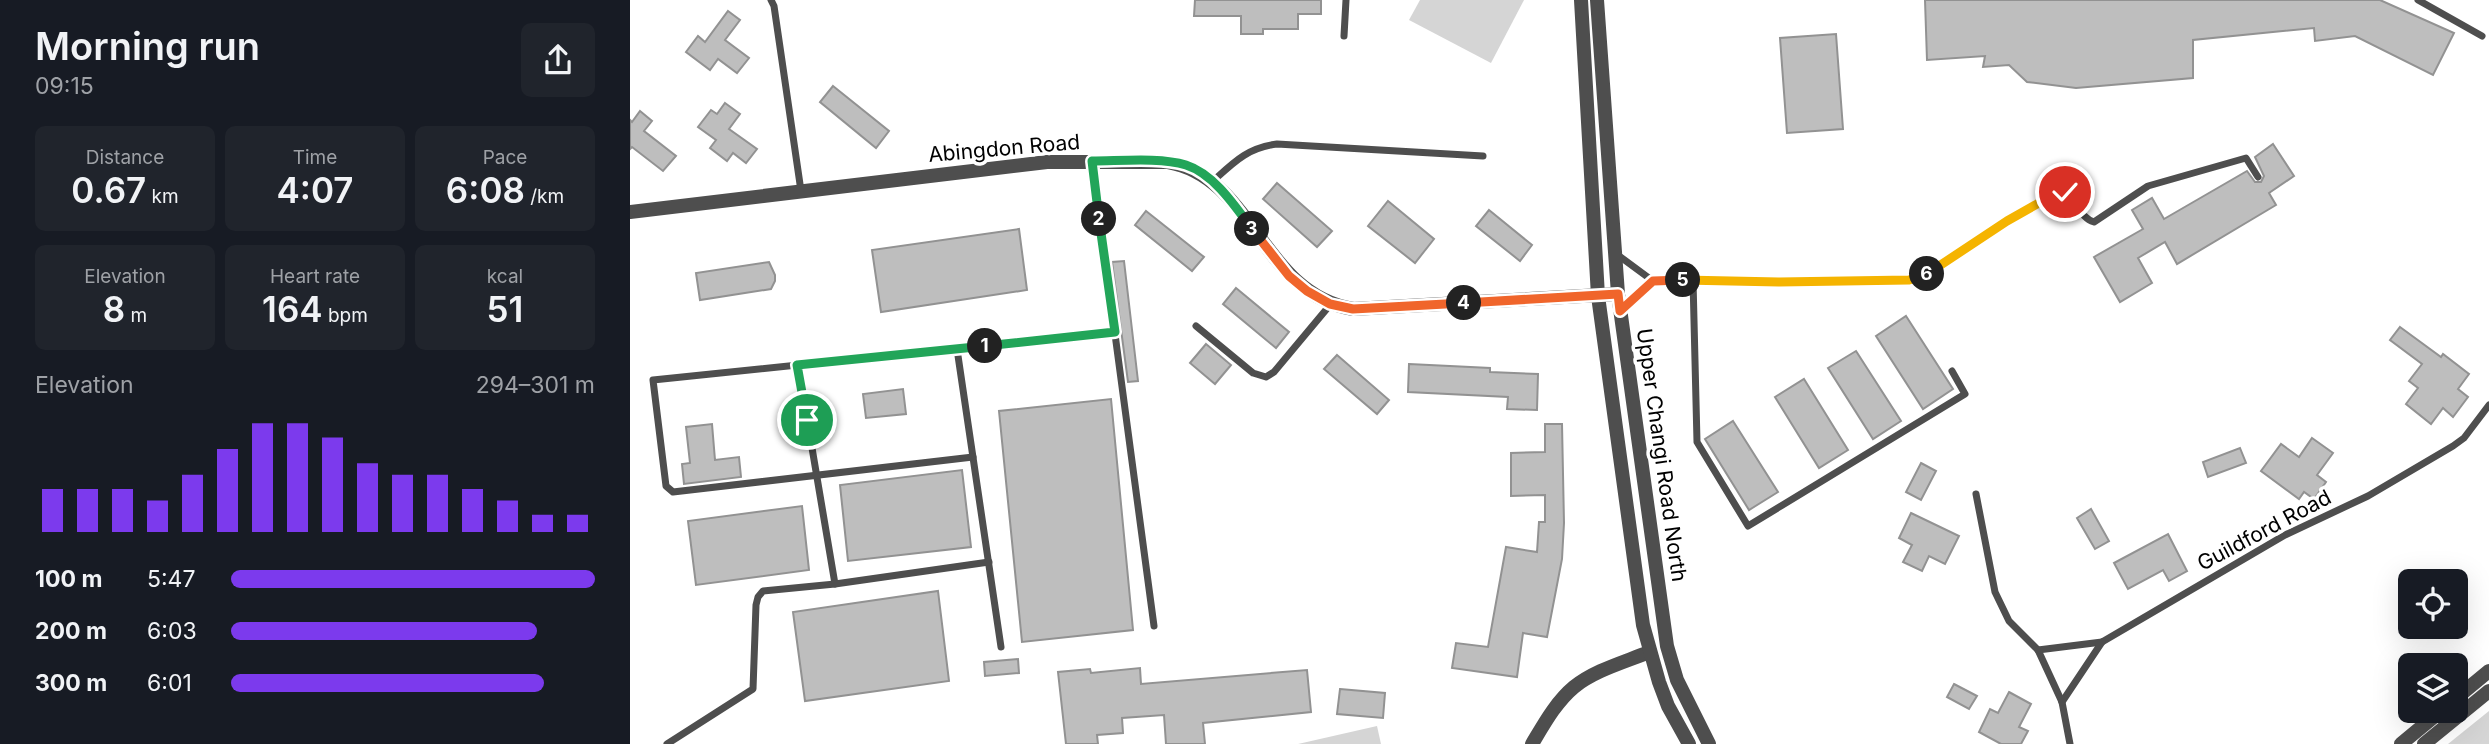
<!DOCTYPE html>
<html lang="en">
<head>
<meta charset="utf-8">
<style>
	:root { --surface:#171b24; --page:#20242c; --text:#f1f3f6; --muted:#9ea1a6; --accent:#7c3aed }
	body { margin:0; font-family:Inter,sans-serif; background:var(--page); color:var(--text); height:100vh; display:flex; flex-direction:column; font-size:26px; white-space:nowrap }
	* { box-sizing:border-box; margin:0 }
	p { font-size:23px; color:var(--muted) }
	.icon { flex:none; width:38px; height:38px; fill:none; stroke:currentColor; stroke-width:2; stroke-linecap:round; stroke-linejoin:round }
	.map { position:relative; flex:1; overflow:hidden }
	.side { display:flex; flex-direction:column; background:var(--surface); width:630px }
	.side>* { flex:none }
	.buttons { position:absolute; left:1768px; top:569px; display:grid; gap:14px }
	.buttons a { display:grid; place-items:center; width:70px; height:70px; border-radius:10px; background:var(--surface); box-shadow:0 7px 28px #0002; font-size:35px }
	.pin { position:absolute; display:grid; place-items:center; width:60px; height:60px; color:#fff; margin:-30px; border:4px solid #fff; border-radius:50%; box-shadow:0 2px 7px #0007 }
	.km { position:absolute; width:35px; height:35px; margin:-18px; border-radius:50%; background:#222; color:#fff; font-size:19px; line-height:35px; text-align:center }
	.round { display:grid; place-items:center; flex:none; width:74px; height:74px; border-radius:10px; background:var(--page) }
	.summary { display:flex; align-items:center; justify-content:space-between; height:119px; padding:0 35px }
	h1 { font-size:38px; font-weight:600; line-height:52px }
	.figures { display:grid; grid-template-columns:repeat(3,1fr); gap:10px; height:119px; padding:7px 35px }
	.figures div { display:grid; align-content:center; border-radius:10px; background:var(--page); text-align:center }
	.figures b { font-size:35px; font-weight:600 }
	.figures small { font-size:19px; font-weight:400 }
	.figures p { font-size:19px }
	.chart { height:196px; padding:14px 35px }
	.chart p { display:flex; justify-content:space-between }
	.chart svg { width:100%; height:126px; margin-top:7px; stroke:var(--accent); stroke-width:6 }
	ul { padding:0 35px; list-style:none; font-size:23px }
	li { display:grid; grid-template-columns:112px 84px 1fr; align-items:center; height:52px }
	li i { height:18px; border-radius:9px; background:var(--accent) }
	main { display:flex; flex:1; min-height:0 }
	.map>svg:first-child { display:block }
	.green { fill:#d5d5d5 }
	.building { fill:#bebebe; stroke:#929292; stroke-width:2 }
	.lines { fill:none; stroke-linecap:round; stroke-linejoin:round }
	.service { stroke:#4e4e4e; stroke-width:7 }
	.minor { stroke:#4e4e4e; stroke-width:14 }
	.tertiary { stroke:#4e4e4e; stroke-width:14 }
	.split-1-casing { stroke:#fff; stroke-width:14 }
	.split-2-casing { stroke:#fff; stroke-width:14 }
	.split-3-casing { stroke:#fff; stroke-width:14 }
	.split-4-casing { stroke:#fff; stroke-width:14 }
	.split-5-casing { stroke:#fff; stroke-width:14 }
	.split-6-casing { stroke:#fff; stroke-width:14 }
	.split-7-casing { stroke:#fff; stroke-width:14 }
	.split-1 { stroke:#22a559; stroke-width:9 }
	.split-2 { stroke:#22a559; stroke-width:9 }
	.split-3 { stroke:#22a559; stroke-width:9 }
	.split-4 { stroke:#f0652b; stroke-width:9 }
	.split-5 { stroke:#f0652b; stroke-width:9 }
	.split-6 { stroke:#f5b400; stroke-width:9 }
	.split-7 { stroke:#f5b400; stroke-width:9 }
	.labels { text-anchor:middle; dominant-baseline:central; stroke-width:7; stroke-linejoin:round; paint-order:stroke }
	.street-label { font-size:21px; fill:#000; stroke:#fff }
</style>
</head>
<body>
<main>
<section class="side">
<div class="summary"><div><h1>Morning run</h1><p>09:15</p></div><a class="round"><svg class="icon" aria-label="share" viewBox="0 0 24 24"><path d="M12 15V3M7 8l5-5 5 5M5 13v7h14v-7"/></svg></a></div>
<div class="figures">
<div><p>Distance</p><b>0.67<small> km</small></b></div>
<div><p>Time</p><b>4:07</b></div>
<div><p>Pace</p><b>6:08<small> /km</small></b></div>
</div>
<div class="figures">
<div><p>Elevation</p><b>8<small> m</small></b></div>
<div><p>Heart rate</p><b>164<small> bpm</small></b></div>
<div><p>kcal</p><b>51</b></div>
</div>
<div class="chart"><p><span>Elevation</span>294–301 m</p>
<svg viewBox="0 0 160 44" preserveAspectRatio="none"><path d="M5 44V29M15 44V29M25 44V29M35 44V33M45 44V24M55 44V15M65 44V6M75 44V6M85 44V11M95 44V20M105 44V24M115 44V24M125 44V29M135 44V33M145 44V38M155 44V38"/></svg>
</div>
<ul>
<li><b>100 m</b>5:47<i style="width:100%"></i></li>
<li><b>200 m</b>6:03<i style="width:84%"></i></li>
<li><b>300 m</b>6:01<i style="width:86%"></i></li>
</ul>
</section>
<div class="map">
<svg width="1859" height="744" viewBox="0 0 1859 744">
	<rect width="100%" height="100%" fill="#fff"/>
	<!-- green -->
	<g class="green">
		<polygon points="790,0 894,0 861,63 779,20"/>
		<polygon points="1859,711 1859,744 1818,744"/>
		<polygon points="747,726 751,744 668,744"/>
	</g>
	<!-- building -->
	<g class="building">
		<polygon points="565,0 691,0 691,14 668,14 668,29 633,29 633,34 611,34 611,16 564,16"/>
		<polygon points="1295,0 1750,0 1824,33 1803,75 1725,36 1685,41 1684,28 1563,40 1563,78 1446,88 1397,82 1379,65 1353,67 1355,56 1297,60"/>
		<polygon points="98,11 110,20 95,40 119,58 107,73 88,59 80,70 56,52 68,36 75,42"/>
		<polygon points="1206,34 1213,129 1157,133 1150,38"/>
		<polygon points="203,86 259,131 246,148 190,102"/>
		<polygon points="95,103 110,114 99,129 127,149 116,163 103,153 97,161 80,148 86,140 68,127 81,110 87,114"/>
		<polygon points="10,111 22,121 14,131 46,156 33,171 2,147 0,149 0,120 2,122"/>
		<polygon points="1643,144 1664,176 1639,193 1646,205 1547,264 1535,242 1508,258 1522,283 1490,302 1464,257 1513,229 1502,210 1522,198 1534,219 1617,171 1625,182 1631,182 1634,176 1625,157"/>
		<polygon points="647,183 702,231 687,247 633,199"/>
		<polygon points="758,201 804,239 785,263 738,226"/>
		<polygon points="859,210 902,245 890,261 846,226"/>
		<polygon points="516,211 574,257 562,271 505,225"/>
		<polygon points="389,229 397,290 251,312 242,250"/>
		<polygon points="494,261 508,381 498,382 482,262"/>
		<polygon points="139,262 145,275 145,281 141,289 70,300 66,273"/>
		<polygon points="606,288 659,332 646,348 593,304"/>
		<polygon points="1276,316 1323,389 1293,409 1246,336"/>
		<polygon points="1770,327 1811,357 1813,354 1839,374 1828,389 1838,397 1823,417 1813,408 1801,424 1776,404 1788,388 1779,381 1792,364 1760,340"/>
		<polygon points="576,344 601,365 585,384 560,363"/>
		<polygon points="1226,351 1271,421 1243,439 1198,368"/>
		<polygon points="707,355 759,400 747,414 694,369"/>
		<polygon points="779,364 860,368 860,372 908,374 907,410 877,409 878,397 778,392"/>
		<polygon points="1174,379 1218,450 1189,468 1145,397"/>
		<polygon points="273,389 276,414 236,418 233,394"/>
		<polygon points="481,399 503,630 392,642 369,411"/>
		<polygon points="1103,421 1148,492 1119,510 1075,439"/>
		<polygon points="82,424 85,460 109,457 111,477 54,484 52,464 60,463 56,427"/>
		<polygon points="915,424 932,424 934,523 932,559 917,637 893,633 887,677 822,668 826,643 858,647 876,547 907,552 909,522 915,522 915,495 881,496 881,453 915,452"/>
		<polygon points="1682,438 1703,453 1687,475 1696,482 1684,499 1674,492 1669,499 1631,471 1651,444 1669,457"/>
		<polygon points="1610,448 1616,463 1578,477 1573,462"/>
		<polygon points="1291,463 1306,471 1291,500 1276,492"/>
		<polygon points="332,470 341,547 218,561 210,485"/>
		<polygon points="172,506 179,570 66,585 58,521"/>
		<polygon points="1461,509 1479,541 1465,549 1447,518"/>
		<polygon points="1281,513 1329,536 1315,564 1299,556 1292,571 1273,562 1282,545 1269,538"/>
		<polygon points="1538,534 1557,571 1539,581 1533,570 1498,589 1484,563"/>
		<polygon points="308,591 319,681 175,701 163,612"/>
		<polygon points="388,659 389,673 355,676 354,662"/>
		<polygon points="510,668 511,684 677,670 681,712 573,723 575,744 536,744 534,715 492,718 493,733 467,735 468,744 436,744 428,672 460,669 461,673"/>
		<polygon points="1324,684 1347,696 1339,709 1317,697"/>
		<polygon points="710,689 755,693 753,718 707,714"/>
		<polygon points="1379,692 1401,704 1389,727 1398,731 1391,744 1371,744 1349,732 1360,709 1368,713"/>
	</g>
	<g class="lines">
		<!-- service -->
		<g class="service">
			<polyline points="141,0 144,6 171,191"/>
			<polyline points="1788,0 1852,36"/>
			<polyline points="714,36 716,0"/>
			<polyline points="462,162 524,626"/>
			<path d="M582,182C604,162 617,148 647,144L853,156"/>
			<path d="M985,253L1023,281L1279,280L1294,275L1377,221L1430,191C1446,196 1448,217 1464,222L1518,186L1616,158L1628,177"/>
			<polyline points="1063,280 1067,442 1118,526 1335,394 1322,371"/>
			<polyline points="990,311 1023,281"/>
			<polyline points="566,326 623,373 636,377 644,372 700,305"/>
			<polyline points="327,349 371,647"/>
			<polyline points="168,365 205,584"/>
			<polyline points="343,457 43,492 36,486 23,380 485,332"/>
			<polyline points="1346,494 1365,592 1379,621 1408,650 1432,702 1440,744"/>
			<polyline points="1408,650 1472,642 1655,535 1738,496 1823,446 1834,438 1859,405"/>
			<polyline points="1432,702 1472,642"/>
			<polyline points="37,744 123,689 126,605 128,597 133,591 205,584 359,562"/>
		</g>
		<!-- minor -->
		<g class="minor">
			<path d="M0,212L417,162H538C624,177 631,294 723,309L988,294"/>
			<path d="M902,744C914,724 926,702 944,687C965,670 995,662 1019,652"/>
		</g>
		<!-- tertiary -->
		<g class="tertiary">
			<polyline points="951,0 968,296 1013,625 1029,682 1038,706 1059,744"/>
			<polyline points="967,0 988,294 1037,646 1047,680 1079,744"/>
			<polyline points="1825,699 1859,671"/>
			<polyline points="1771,744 1812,710"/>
			<polyline points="1794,744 1859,691"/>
		</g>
	</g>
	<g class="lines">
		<defs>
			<polyline id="split-1" points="177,420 167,365 355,346"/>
			<polyline id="split-2" points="355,346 485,332 469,219"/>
			<path id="split-3" d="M469,219L462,161C490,161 530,157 556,165C584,174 605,206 622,229"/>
			<polyline id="split-4" points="622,229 659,276 677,291 700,304 723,309 834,303"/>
			<polyline id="split-5" points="834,303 988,294 990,311 1023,281 1053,280"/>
			<polyline id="split-6" points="1053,280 1149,282 1279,280 1297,274"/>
			<polyline id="split-7" points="1297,274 1377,221 1430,191 1435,192"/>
		</defs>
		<!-- split-1 casing -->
		<use href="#split-1" class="split-1-casing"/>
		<!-- split-2 casing -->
		<use href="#split-2" class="split-2-casing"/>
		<!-- split-3 casing -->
		<use href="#split-3" class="split-3-casing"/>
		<!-- split-4 casing -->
		<use href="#split-4" class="split-4-casing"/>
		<!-- split-5 casing -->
		<use href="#split-5" class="split-5-casing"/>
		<!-- split-6 casing -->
		<use href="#split-6" class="split-6-casing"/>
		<!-- split-7 casing -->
		<use href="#split-7" class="split-7-casing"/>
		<!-- split-1 -->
		<use href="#split-1" class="split-1"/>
		<!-- split-2 -->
		<use href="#split-2" class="split-2"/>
		<!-- split-3 -->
		<use href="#split-3" class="split-3"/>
		<!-- split-4 -->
		<use href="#split-4" class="split-4"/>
		<!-- split-5 -->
		<use href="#split-5" class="split-5"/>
		<!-- split-6 -->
		<use href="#split-6" class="split-6"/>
		<!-- split-7 -->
		<use href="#split-7" class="split-7"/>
	</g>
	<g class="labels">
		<!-- street labels -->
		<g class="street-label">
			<text transform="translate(374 148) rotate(-5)">Abingdon Road</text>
			<text transform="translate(1032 455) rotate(82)">Upper Changi Road North</text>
			<text transform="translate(1634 530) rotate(-28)">Guildford Road</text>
		</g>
	</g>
</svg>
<div class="buttons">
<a><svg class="icon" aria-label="locate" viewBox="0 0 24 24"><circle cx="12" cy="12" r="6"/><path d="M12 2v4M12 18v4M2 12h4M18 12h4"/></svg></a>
<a><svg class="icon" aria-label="layers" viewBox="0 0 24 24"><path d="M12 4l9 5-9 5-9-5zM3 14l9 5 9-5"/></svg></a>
</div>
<div class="pin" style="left:177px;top:420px;background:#1e9e55"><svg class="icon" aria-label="arrive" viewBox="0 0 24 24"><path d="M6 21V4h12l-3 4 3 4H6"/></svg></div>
<div class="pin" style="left:1435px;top:192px;background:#d93025"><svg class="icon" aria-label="check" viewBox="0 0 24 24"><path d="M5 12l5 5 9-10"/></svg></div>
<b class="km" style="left:355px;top:346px">1</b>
<b class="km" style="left:469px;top:219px">2</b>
<b class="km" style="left:622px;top:229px">3</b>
<b class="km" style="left:834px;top:303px">4</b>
<b class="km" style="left:1053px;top:280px">5</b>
<b class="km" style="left:1297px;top:274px">6</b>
</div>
</main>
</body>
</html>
